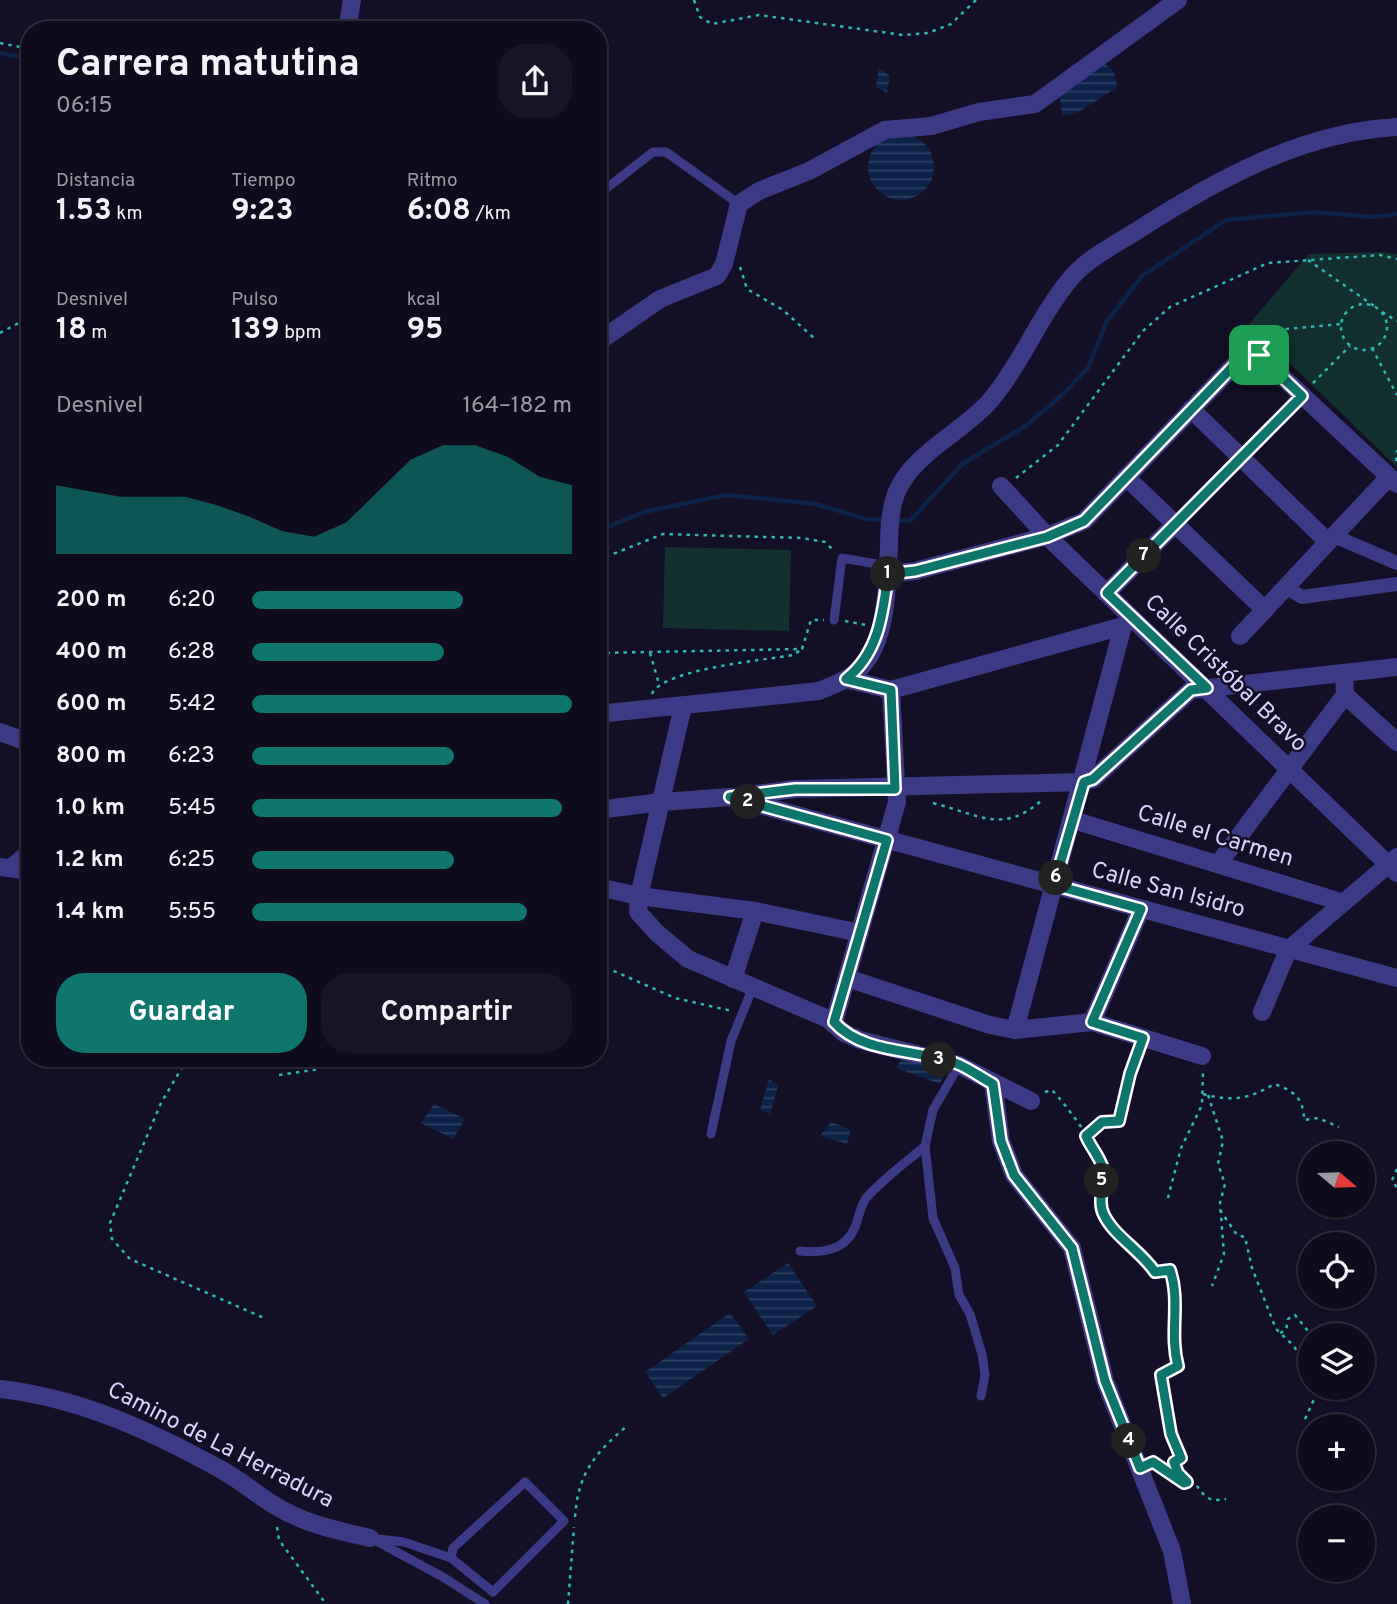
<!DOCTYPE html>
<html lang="es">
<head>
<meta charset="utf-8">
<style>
	:root { --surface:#0e0b1c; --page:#171425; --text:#f1f3f6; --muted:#9b9ba3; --line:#2e2b3b; --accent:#0f766e }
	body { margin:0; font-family:Overpass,sans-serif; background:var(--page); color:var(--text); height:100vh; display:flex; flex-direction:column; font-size:26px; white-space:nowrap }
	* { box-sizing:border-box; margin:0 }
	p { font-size:23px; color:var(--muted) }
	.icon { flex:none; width:38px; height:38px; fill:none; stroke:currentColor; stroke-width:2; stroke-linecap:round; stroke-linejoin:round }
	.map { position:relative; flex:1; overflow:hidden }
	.sheet { position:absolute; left:21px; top:21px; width:586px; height:1046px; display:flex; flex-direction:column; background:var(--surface); border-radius:28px; box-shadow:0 2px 5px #0004,0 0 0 2px var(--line) }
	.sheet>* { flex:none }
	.needle { width:46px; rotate:109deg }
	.buttons { position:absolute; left:1298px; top:1141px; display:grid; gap:14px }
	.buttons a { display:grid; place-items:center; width:77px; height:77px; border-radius:50%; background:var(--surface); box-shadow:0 2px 5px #0004,0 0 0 2px var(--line); font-size:35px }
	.pin { position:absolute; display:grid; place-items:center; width:60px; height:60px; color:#fff; margin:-30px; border-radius:14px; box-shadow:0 4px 10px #0006 }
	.km { position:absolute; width:35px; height:35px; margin:-18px; border-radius:50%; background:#222; color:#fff; font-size:19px; line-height:35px; text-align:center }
	.round { display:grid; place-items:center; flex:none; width:74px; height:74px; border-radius:28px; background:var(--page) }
	.headline { display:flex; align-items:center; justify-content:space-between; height:119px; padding:0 35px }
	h1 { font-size:38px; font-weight:700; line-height:52px }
	.stats { display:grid; grid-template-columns:repeat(3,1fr); gap:10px; height:119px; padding:7px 35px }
	.stats div { display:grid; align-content:center }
	.stats b { font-size:30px; font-weight:700 }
	.stats small { font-size:19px; font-weight:400 }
	.stats p { font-size:19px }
	.chart { height:196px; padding:14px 35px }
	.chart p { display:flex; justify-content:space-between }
	.chart svg { width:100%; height:126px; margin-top:7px; fill:var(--accent); opacity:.7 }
	.action { display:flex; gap:14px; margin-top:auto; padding:14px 35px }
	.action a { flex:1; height:80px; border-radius:28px; background:var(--accent); color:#fff; font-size:28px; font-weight:700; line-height:80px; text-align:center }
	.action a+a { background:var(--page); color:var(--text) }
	ul { padding:0 35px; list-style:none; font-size:23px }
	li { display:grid; grid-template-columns:112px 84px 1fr; align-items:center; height:52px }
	li i { height:18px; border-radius:9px; background:var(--accent) }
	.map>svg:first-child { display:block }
	.green { fill:#12302f }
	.water { fill:url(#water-rules) }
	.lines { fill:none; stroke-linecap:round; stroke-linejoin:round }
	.stream { stroke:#0c2248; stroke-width:4.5 }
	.path { stroke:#2fb8b0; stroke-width:2.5; stroke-dasharray:3.5 5; stroke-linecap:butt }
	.service { stroke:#3d3a85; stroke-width:9 }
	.pedestrian { stroke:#3d3a85; stroke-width:14 }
	.minor { stroke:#3d3a85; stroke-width:18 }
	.tertiary { stroke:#3d3a85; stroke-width:18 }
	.route-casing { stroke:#fff; stroke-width:14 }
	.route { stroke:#0f766e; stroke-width:9 }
	.labels { text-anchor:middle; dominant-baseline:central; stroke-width:5; stroke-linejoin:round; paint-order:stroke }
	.street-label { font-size:23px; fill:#d9d4ff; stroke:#130f26 }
</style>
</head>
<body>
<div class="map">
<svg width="1397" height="1604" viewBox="0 0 1397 1604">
	<defs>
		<pattern id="water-rules" width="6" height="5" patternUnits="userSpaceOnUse" patternTransform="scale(1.75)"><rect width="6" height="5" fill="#0c2248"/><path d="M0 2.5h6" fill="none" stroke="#2f4163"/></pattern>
	</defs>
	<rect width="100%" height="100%" fill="#130f26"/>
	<!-- green -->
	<g class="green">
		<polygon points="1383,252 1397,254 1397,467 1249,324 1309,254"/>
		<polygon points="665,547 791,550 789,631 663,628"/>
	</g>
	<!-- water -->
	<g class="water">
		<polygon points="1105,64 1114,72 1117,87 1079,112 1062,116 1060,96"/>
		<polygon points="879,68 890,76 887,93 876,87"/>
		<circle cx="901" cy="167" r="33"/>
		<polygon points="902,1058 945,1072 940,1084 896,1068"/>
		<polygon points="769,1079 778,1086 770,1114 760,1110"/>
		<polygon points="434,1104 465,1119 453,1139 421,1123"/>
		<polygon points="831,1122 851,1130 847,1144 820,1136"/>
		<polygon points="788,1263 817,1306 773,1335 744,1292"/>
		<polygon points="730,1313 749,1339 663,1398 645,1372"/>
	</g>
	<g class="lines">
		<!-- stream -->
		<g class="stream">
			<polyline points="0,53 30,59"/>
			<polyline points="896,520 910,521 962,464 1027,425 1063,394 1088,368 1107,321 1142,276 1226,220 1314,212 1373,217 1397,214"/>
			<polyline points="598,531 644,512 726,495 816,504 866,519 887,520"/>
		</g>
		<!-- path -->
		<g class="path">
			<polyline points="694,0 700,17 712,24 759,15 903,35 928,33 951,24 976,0"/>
			<polyline points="0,43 30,49"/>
			<polyline points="1308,260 1374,306"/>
			<polyline points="740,267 747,289 783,310 815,339"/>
			<circle cx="1364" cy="327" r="23"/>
			<polyline points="1382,312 1397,321"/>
			<polyline points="0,333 30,317"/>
			<polyline points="1249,341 1253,332 1341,324"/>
			<polyline points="1372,348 1397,395"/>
			<polyline points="1313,383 1350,346"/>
			<polyline points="1396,461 1397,450"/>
			<polyline points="1016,478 1058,445 1143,331 1170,307 1268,263 1380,255 1397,259"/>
			<polyline points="598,560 663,534 802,538 825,542 835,552"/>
			<polyline points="845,621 866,625"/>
			<polyline points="598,653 802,649 811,620 824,620"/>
			<polyline points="650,653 659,684"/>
			<path d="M652,694C662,669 766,660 793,655L802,649"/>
			<path d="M933,803C980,815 1004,835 1043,799"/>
			<polyline points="598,964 675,998 732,1011"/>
			<polyline points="187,1059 161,1103 110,1223 112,1239 130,1259 264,1318"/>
			<polyline points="279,1075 320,1069 330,1059"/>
			<path d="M1045,1092L1052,1090C1066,1105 1099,1148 1103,1168C1105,1183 1096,1202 1104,1216C1117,1238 1141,1250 1155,1272L1169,1270C1182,1302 1169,1333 1178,1366L1161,1375L1171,1434L1181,1458L1174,1462C1178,1472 1182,1481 1194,1482C1206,1498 1207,1502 1226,1499"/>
			<path d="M1203,1094C1231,1102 1250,1099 1274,1084C1293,1090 1304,1098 1304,1120L1318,1118L1339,1127"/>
			<polyline points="1208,1095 1223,1141 1218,1164 1225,1184 1220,1203 1224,1254 1212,1286"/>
			<polyline points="1086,1136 1102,1122 1119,1121 1138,1054"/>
			<polyline points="1397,1169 1392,1180 1397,1188"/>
			<polyline points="1168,1198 1181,1148 1202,1105 1203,1072"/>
			<polyline points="1220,1210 1237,1235 1245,1237 1252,1268 1276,1329 1294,1346 1311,1376"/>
			<polyline points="1280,1333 1286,1330 1288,1319 1295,1315 1308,1331"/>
			<polyline points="1305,1419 1316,1395 1314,1388"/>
			<polyline points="1155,1464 1187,1482"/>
			<path d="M575,1517C578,1473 595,1453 627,1426"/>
			<polyline points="277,1527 279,1540 326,1604"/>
			<polyline points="568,1604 574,1527"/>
		</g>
		<!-- service -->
		<g class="service">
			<polyline points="598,195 653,152 666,152 739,204"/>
			<polyline points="834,620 842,558 888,566"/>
			<polyline points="959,1065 933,1110 925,1146 933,1218 955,1268 959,1295 970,1314 982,1354 985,1375 981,1396"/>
			<polyline points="711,1134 731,1041 753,987"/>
			<path d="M800,1251C823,1253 845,1251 855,1227C860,1216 859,1207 867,1197C884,1178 905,1163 925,1146"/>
			<polyline points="370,1538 404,1542 451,1558 493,1592 564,1521 525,1482 453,1548 451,1558"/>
			<polyline points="378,1542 443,1577 485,1604"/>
		</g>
		<!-- pedestrian -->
		<g class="pedestrian">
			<polyline points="1175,524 1302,396"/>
			<polyline points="1334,536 1397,563"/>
			<polyline points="1286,587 1302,597 1397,584"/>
		</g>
		<!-- minor -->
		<g class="minor">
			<polyline points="347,30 352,0"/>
			<polyline points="598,342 660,299 717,276 724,264 739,204 759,191 809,171 885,130 931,126 979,112 1035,104 1178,0"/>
			<polyline points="1191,409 1328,542"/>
			<polyline points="1126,477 1265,610"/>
			<polyline points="1001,486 1047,536 1084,521 1242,357 1259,355 1397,484"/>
			<polyline points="888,574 915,571 1047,536 1397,873"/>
			<polyline points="1107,593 1175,524"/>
			<polyline points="1240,636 1388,478"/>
			<polyline points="846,679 891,690 1123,626"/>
			<polyline points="1345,695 1397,742"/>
			<polyline points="683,706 639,896 638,912 657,933 688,959 828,1019 844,1033 860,1040 959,1065 1031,1101"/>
			<polyline points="740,796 795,789 1084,782 1093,779 1191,690 1397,667"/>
			<polyline points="598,810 661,802 730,797 1397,978"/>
			<polyline points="1073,820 1341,902"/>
			<polyline points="1219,863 1345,695 1344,674"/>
			<polyline points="11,868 30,852"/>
			<polyline points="598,887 639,896 755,911 860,933"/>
			<polyline points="847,978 990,1025 1015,1030 1092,1022 1202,1056"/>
			<polyline points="733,979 755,911"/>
			<polyline points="1262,1012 1288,950 1397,857"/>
			<polyline points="834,1022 897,802 891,690"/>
			<polyline points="1092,1022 1141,909"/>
			<polyline points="1015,1030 1123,626 1131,618"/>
			<polyline points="993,1084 1001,1141 1014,1175 1072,1248 1105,1381 1172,1551 1182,1604"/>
			<path d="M0,1389C80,1398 151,1431 220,1469C239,1479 256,1494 274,1505C304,1524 336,1530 370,1538"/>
		</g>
		<!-- tertiary -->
		<g class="tertiary">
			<path d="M598,714L819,691C833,685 849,680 860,668C888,641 887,583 889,547C889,528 890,506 898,489C916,452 962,432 989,402C1021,365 1039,316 1071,278C1087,259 1114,245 1135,232C1214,181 1301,132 1397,127"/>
			<polyline points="0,732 30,743"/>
			<polyline points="0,867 30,871"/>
		</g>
	</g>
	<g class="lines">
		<defs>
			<path id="route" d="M1259,355L1302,396L1107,593L1207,688L1191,690L1093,779L1084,782L1054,885L1141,909L1092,1022L1143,1038L1130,1074L1119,1121L1102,1122L1086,1136C1090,1146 1099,1156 1102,1166C1107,1181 1096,1200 1104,1215C1114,1236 1141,1251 1155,1272L1170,1270C1181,1302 1169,1333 1178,1366L1161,1375L1171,1434L1181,1458L1174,1462L1178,1473L1187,1482L1184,1483L1153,1462L1140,1468L1105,1381L1072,1248L1014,1175L1001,1141L993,1084C982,1078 971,1070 960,1065C921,1048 864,1056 834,1022L887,840L730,797L795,789H895L891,690L846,679C879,653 883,613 888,574L915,571L1047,537L1084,521L1242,357Z"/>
		</defs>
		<!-- route casing -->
		<use href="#route" class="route-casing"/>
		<!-- route -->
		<use href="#route" class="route"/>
	</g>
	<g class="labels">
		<!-- street labels -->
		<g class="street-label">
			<text transform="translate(1225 674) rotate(44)">Calle Cristóbal Bravo</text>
			<text transform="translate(1215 837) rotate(17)">Calle el Carmen</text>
			<text transform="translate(1168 891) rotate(15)">Calle San Isidro</text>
			<text transform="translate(220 1446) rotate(27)">Camino de La Herradura</text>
		</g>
	</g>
</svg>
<div class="buttons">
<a><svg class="needle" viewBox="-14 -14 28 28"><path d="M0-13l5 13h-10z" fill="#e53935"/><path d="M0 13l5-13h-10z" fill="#9b9ba3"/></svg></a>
<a><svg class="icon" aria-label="locate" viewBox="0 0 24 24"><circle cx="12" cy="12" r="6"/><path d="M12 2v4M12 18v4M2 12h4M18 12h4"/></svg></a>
<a><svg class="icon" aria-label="layers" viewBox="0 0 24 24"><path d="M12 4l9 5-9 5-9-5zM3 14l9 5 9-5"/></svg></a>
<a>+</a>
<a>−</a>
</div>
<div class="pin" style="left:1259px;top:355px;background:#1e9e55"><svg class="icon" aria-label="arrive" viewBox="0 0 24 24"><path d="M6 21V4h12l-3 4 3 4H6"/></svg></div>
<b class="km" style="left:888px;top:574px">1</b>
<b class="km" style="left:748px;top:802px">2</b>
<b class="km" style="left:939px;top:1060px">3</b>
<b class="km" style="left:1129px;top:1441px">4</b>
<b class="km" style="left:1102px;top:1181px">5</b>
<b class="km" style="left:1056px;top:878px">6</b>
<b class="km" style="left:1144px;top:556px">7</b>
<section class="sheet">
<div class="headline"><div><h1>Carrera matutina</h1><p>06:15</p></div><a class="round"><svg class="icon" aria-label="share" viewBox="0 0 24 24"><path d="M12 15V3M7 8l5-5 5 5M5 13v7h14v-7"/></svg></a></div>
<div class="stats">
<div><p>Distancia</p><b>1.53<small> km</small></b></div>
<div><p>Tiempo</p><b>9:23</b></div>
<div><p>Ritmo</p><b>6:08<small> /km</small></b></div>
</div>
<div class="stats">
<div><p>Desnivel</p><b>18<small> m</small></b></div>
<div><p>Pulso</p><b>139<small> bpm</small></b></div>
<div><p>kcal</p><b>95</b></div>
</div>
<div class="chart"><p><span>Desnivel</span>164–182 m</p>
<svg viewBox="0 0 160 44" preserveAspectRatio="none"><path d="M0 44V20L10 22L20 24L30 24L40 24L50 27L60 31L70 36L80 38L90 33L100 22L110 11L120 6L130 6L140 10L150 17L160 20V44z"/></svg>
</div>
<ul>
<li><b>200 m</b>6:20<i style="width:66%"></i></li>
<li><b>400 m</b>6:28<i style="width:60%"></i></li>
<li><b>600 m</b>5:42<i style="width:100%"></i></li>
<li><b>800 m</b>6:23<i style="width:63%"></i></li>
<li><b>1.0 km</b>5:45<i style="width:97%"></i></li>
<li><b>1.2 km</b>6:25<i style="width:63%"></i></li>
<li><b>1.4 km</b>5:55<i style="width:86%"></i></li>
</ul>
<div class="action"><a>Guardar</a><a>Compartir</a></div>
</section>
</div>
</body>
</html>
